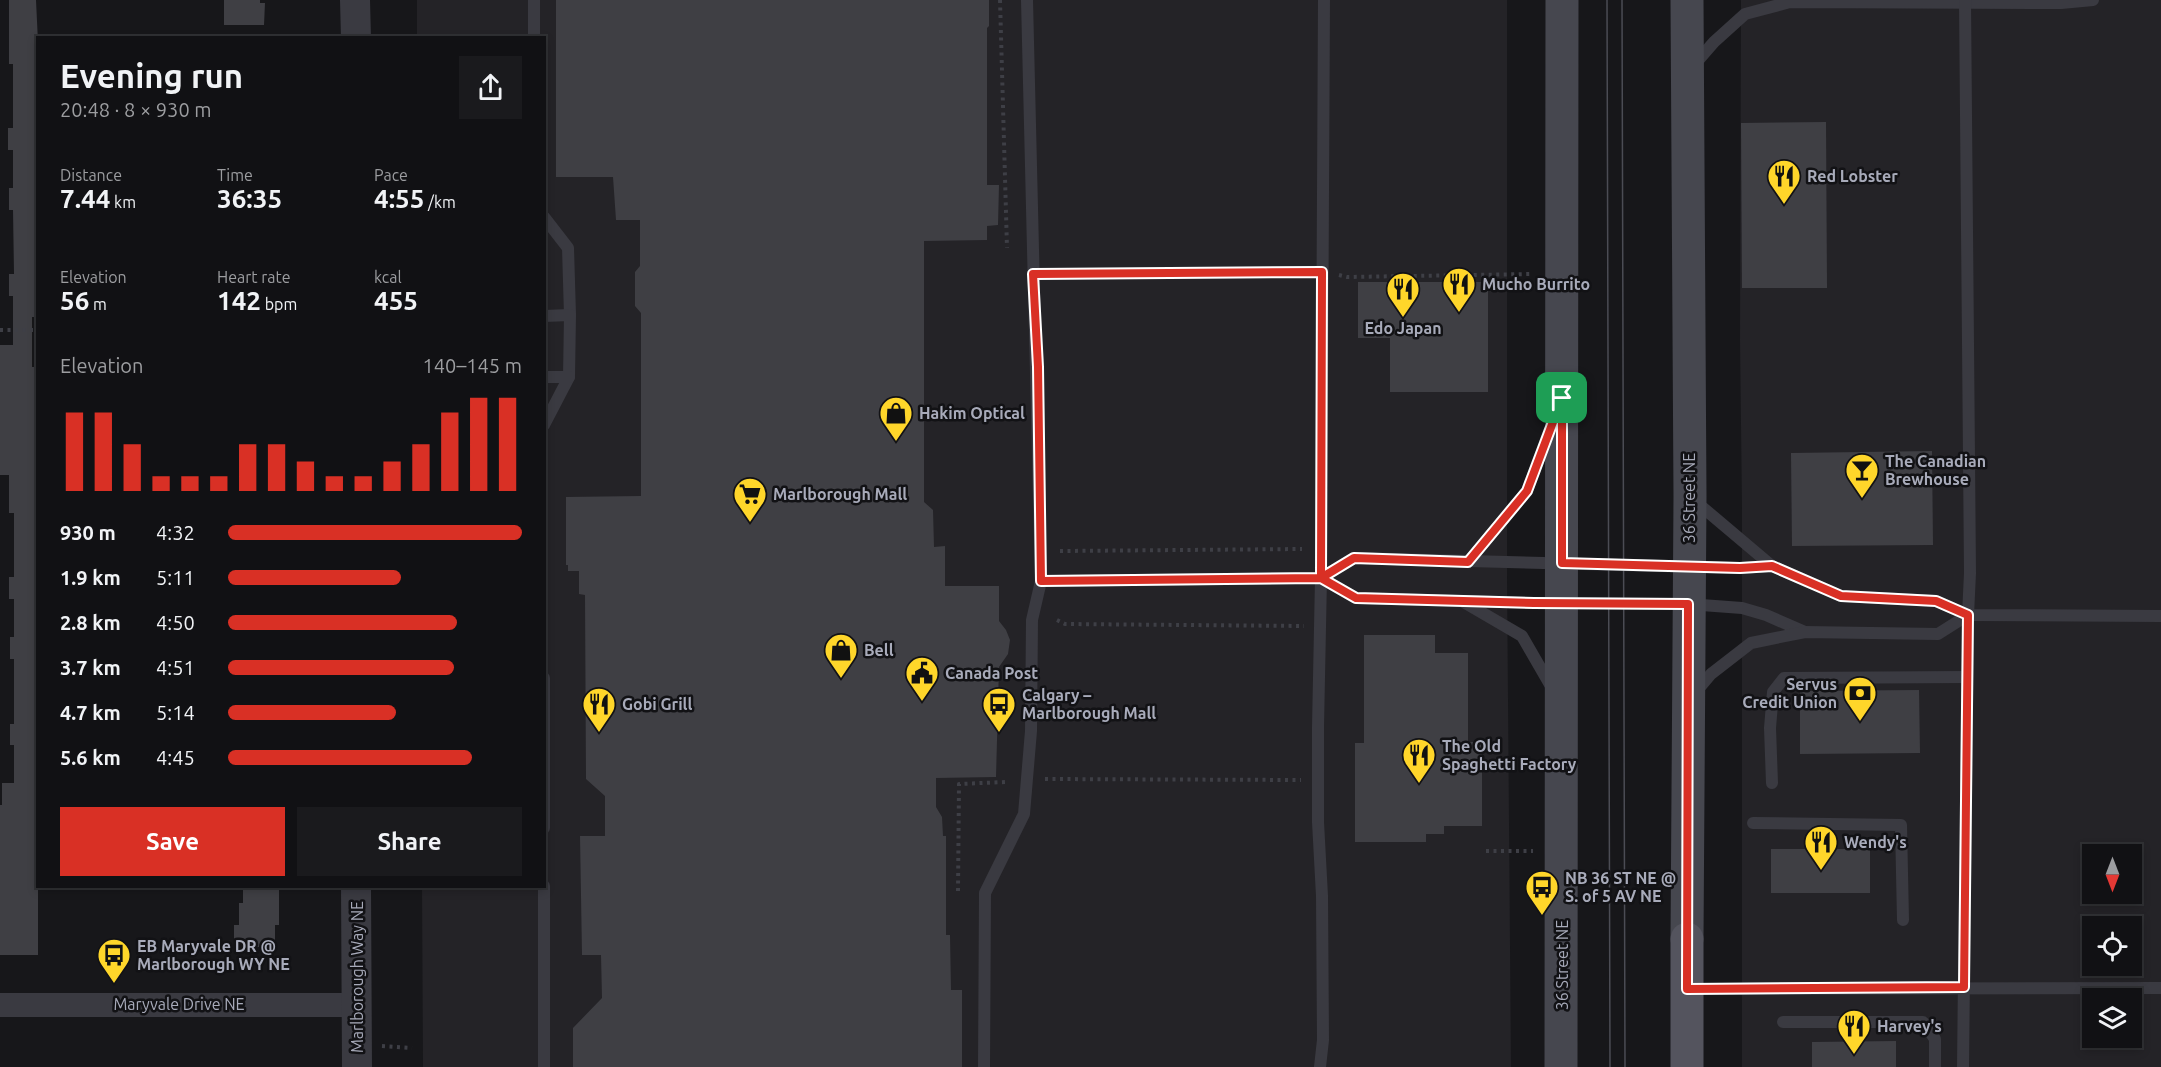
<!DOCTYPE html>
<html lang="en">
<head>
<meta charset="utf-8">
<style>
	:root { --surface:#111114; --page:#1a1a1d; --text:#f1f3f6; --muted:#9c9da0; --line:#303134; --accent:#d93025 }
	body { margin:0; font-family:Ubuntu,sans-serif; background:var(--page); color:var(--text); height:100vh; display:flex; flex-direction:column; font-size:22px; white-space:nowrap }
	* { box-sizing:border-box; margin:0 }
	p { font-size:20px; color:var(--muted) }
	.icon { flex:none; width:33px; height:33px; fill:none; stroke:currentColor; stroke-width:2; stroke-linecap:round; stroke-linejoin:round }
	.map { position:relative; flex:1; overflow:hidden }
	.side { position:absolute; left:36px; top:36px; width:510px; height:852px; display:flex; flex-direction:column; background:var(--surface); border-radius:0px; box-shadow:0 3px 9px #0003,0 0 0 2px var(--line) }
	.side>* { flex:none }
	.needle { width:39px; rotate:180deg }
	.buttons { position:absolute; left:2082px; top:844px; display:grid; gap:12px }
	.buttons a { display:grid; place-items:center; width:60px; height:60px; border-radius:0px; background:var(--surface); box-shadow:0 3px 9px #0003,0 0 0 2px var(--line); font-size:30px }
	.pin { position:absolute; display:grid; place-items:center; width:51px; height:51px; color:#fff; margin:-26px; border-radius:12px; box-shadow:0 3px 9px #0006 }
	.round { display:grid; place-items:center; flex:none; width:63px; height:63px; border-radius:0px; background:var(--page) }
	.head { display:flex; align-items:center; justify-content:space-between; height:102px; padding:0 24px }
	h1 { font-size:33px; font-weight:700; line-height:45px }
	.figures { display:grid; grid-template-columns:repeat(3,1fr); gap:9px; height:102px; padding:6px 24px }
	.figures div { display:grid; align-content:center }
	.figures b { font-size:26px; font-weight:700 }
	.figures small { font-size:16px; font-weight:400 }
	.figures p { font-size:16px }
	.chart { height:168px; padding:12px 24px }
	.chart p { display:flex; justify-content:space-between }
	.chart svg { width:100%; height:108px; margin-top:6px; stroke:var(--accent); stroke-width:6 }
	.cta { display:flex; gap:12px; margin-top:auto; padding:12px 24px }
	.cta a { flex:1; height:69px; border-radius:0px; background:var(--accent); color:#fff; font-size:24px; font-weight:700; line-height:69px; text-align:center }
	.cta a+a { background:var(--page); color:var(--text) }
	ul { padding:0 24px; list-style:none; font-size:20px }
	li { display:grid; grid-template-columns:96px 72px 1fr; align-items:center; height:45px }
	li i { height:15px; border-radius:8px; background:var(--accent) }
	.map>svg:first-child { display:block }
	.built { fill:#242327; fill-rule:evenodd }
	.building { fill:#3f3f44 }
	.lines { fill:none; stroke-linecap:round; stroke-linejoin:round }
	.path { stroke:#3e3f46; stroke-width:4; stroke-dasharray:3 4.5; stroke-linecap:butt }
	.service { stroke:#3a3a41; stroke-width:12 }
	.minor { stroke:#3a3a41; stroke-width:24 }
	.tertiary { stroke:#3a3a41; stroke-width:30 }
	.secondary { stroke:#46474f; stroke-width:33 }
	.primary { stroke:#54545e; stroke-width:33 }
	.tram { stroke:#4b4c54; stroke-width:1.5 }
	.route-casing { stroke:#fff; stroke-width:12 }
	.route { stroke:#d93025; stroke-width:8 }
	.labels { text-anchor:middle; dominant-baseline:central; stroke-width:5; stroke-linejoin:round; paint-order:stroke }
	.poi-label { font-size:16px; font-weight:bold; fill:#a8abba; stroke:#121215; text-anchor:start }
	.street-label { font-size:16px; fill:#a8abba; stroke:#121215 }
</style>
</head>
<body>
<div class="map">
<svg width="2161" height="1067" viewBox="0 0 2161 1067">
	<rect width="100%" height="100%" fill="#17171a"/>
	<!-- built -->
	<g class="built">
		<polygon points="417,0 1507,0 1507,576 1511,1067 423,1067 422,887 544,886 544,38 417,37"/>
		<path d="M1741,0H2161V1067H1742V509L1740,340ZM2092,855H2132V894H2092ZM2092,927H2132V966H2092ZM2092,999H2132V1038H2092Z"/>
	</g>
	<!-- building -->
	<g class="building">
		<polygon points="9,0 36,0 38,42 38,317 32,317 32,367 37,367 38,388 38,955 0,955 0,805 2,805 2,783 14,783 14,745 10,745 10,724 14,724 14,659 10,659 10,637 14,637 14,599 9,599 9,577 14,577 14,513 9,513 9,475 0,475 0,345 13,345 13,296 9,296 9,274 14,274 13,210 9,210 9,188 13,188 13,150 8,150 8,128 13,128 13,64 9,64"/>
		<polygon points="224,0 260,0 260,3 265,3 264,25 224,25"/>
		<polygon points="556,0 989,0 989,26 987,28 987,185 999,185 998,225 987,226 987,240 924,241 924,502 933,510 934,547 945,546 945,586 999,586 999,621 1006,630 1010,640 1008,654 999,667 996,777 936,778 936,807 942,817 943,836 946,836 946,935 950,935 951,990 962,990 962,1067 573,1067 573,1028 602,998 601,955 582,955 580,836 605,836 605,796 586,779 585,595 579,594 579,571 568,571 568,565 566,565 566,497 641,496 641,313 635,306 635,272 640,266 640,220 616,220 613,177 556,177"/>
		<polygon points="1826,122 1827,288 1742,288 1741,123"/>
		<polygon points="1358,282 1488,282 1488,392 1390,392 1390,338 1358,338"/>
		<polygon points="1932,451 1933,545 1792,546 1791,453"/>
		<polygon points="1364,635 1435,635 1435,653 1468,653 1468,742 1482,742 1482,826 1444,826 1444,834 1426,834 1426,842 1355,842 1355,743 1364,743"/>
		<polygon points="1919,690 1920,753 1800,754 1800,691"/>
		<rect x="1771" y="849" width="99" height="44"/>
		<polygon points="243,886 279,886 279,925 275,925 275,947 234,947 234,925 239,925 239,903 243,903"/>
		<polygon points="1896,1041 1896,1067 1812,1067 1812,1042"/>
	</g>
	<g class="lines">
		<!-- path -->
		<g class="path">
			<polyline points="1000,0 1007,248"/>
			<polyline points="1051,274 1305,272"/>
			<polyline points="1339,275 1347,277 1533,274"/>
			<polyline points="0,330 38,330"/>
			<polyline points="1060,551 1302,549"/>
			<polyline points="1057,620 1065,624 1304,626"/>
			<polyline points="1045,779 1301,780"/>
			<polyline points="1486,851 1533,851"/>
			<polyline points="958,891 959,784 1005,782"/>
			<polyline points="382,1046 412,1048"/>
		</g>
		<!-- service -->
		<g class="service">
			<polyline points="534,0 534,38"/>
			<path d="M1027,0C1030,194 1038,387 1041,581"/>
			<polyline points="1694,65 1714,42 1745,14 1790,2 2061,3 2093,0"/>
			<polyline points="544,217 568,248 570,315"/>
			<polyline points="544,316 570,315 569,377 544,425"/>
			<polyline points="544,377 569,377"/>
			<polyline points="1695,501 1772,566 1841,596 1936,601 1968,615 2161,616"/>
			<polyline points="1468,562 1527,491 1550,429"/>
			<polyline points="1321,578 1356,598 1534,603 1688,604 1742,608 1766,615 1805,632"/>
			<polyline points="1462,601 1522,636 1552,688"/>
			<polyline points="544,678 544,828"/>
			<polyline points="1695,693 1711,674 1751,643 1805,632 1938,634 1968,615"/>
			<polyline points="1772,783 1770,728 1773,692 1784,678 1967,677"/>
			<polyline points="1753,823 1901,825 1903,920"/>
			<polyline points="1688,989 2161,988"/>
			<polyline points="1783,1022 1923,1022 1935,1039 1935,1067"/>
			<polyline points="544,1067 544,886"/>
			<polyline points="984,1067 985,893 1024,814 1031,731 1032,620 1041,581 1321,578 1354,558 1740,568 1772,566"/>
			<polyline points="1320,1067 1323,1040 1322,896 1318,822 1318,727 1321,578 1324,0"/>
			<polyline points="1963,1067 1968,615 1970,573 1965,0"/>
		</g>
		<!-- minor -->
		<polyline class="minor" points="0,1005 357,1005"/>
		<!-- tertiary -->
		<g class="tertiary">
			<polyline points="355,0 356,38"/>
			<polyline points="356,886 357,1067"/>
		</g>
		<!-- secondary -->
		<g class="secondary">
			<polyline points="1687,0 1690,496 1687,939"/>
			<polyline points="1561,1067 1562,0"/>
		</g>
		<!-- primary -->
		<polyline class="primary" points="1687,1067 1687,939"/>
		<!-- tram -->
		<g class="tram">
			<polyline points="1607,0 1610,1067"/>
			<polyline points="1622,0 1625,1067"/>
		</g>
	</g>
	<g class="lines">
		<defs>
			<polyline id="route" points="1562,398 1527,491 1468,562 1354,558 1321,578 1041,581 1038,367 1033,274 1322,272 1321,578 1356,598 1534,603 1688,604 1687,989 1964,987 1968,615 1936,601 1841,596 1772,566 1740,568 1562,563 1562,398"/>
		</defs>
		<!-- route casing -->
		<use href="#route" class="route-casing"/>
		<!-- route -->
		<use href="#route" class="route"/>
	</g>
	<!-- icons -->
	<defs>
		<symbol id="restaurant-pin" viewBox="-11 -11 22 30"><path d="M0 17L-7.5 6A9.5 9.5 0 1 1 7.5 6Z" fill="#ffd62a" stroke="#121215"/><path d="M-5-6h1v4h1v-4h1v4h1v-4h1v5L-1.5 .5V6h-2V.5L-5-1ZM5-6V6H3V1.5H1.5Q1.5-4 5-6Z" fill="#111"/></symbol>
		<symbol id="shop-pin" viewBox="-11 -11 22 30"><path d="M0 17L-7.5 6A9.5 9.5 0 1 1 7.5 6Z" fill="#ffd62a" stroke="#121215"/><path d="M-5-2.5h2.3a2.7 3.5 0 0 1 5.4 0H5L5.5 6h-11ZM-1.5-2.5h3a1.5 2.3 0 0 0-3 0Z" fill="#111"/></symbol>
		<symbol id="bar-pin" viewBox="-11 -11 22 30"><path d="M0 17L-7.5 6A9.5 9.5 0 1 1 7.5 6Z" fill="#ffd62a" stroke="#121215"/><path d="M-6-5H6L.8 .8V4.5H3.5V6h-7V4.5H-.8V.8Z" fill="#111"/></symbol>
		<symbol id="supermarket-pin" viewBox="-11 -11 22 30"><path d="M0 17L-7.5 6A9.5 9.5 0 1 1 7.5 6Z" fill="#ffd62a" stroke="#121215"/><path d="M-6-5.5h2.5l.6 2H6L4.5 2H-2.5L-4.4-4H-6ZM-1.5 3.2a1.3 1.3 0 1 0 .1 0ZM3 3.2a1.3 1.3 0 1 0 .1 0Z" fill="#111"/></symbol>
		<symbol id="civic-pin" viewBox="-11 -11 22 30"><path d="M0 17L-7.5 6A9.5 9.5 0 1 1 7.5 6Z" fill="#ffd62a" stroke="#121215"/><path d="M-.6-6.5H3V-4.5H.6V-3L4-1V1h2V6H-6V1h2V-1L-.6-3ZM-1.2 2.5V6h2.4V2.5Z" fill="#111"/></symbol>
		<symbol id="bank-pin" viewBox="-11 -11 22 30"><path d="M0 17L-7.5 6A9.5 9.5 0 1 1 7.5 6Z" fill="#ffd62a" stroke="#121215"/><path d="M-6-4H6V4H-6ZM0-2.3a2.3 2.3 0 1 0 0 4.6a2.3 2.3 0 1 0 0-4.6Z" fill="#111"/></symbol>
		<symbol id="bus-pin" viewBox="-11 -11 22 30"><path d="M0 17L-7.5 6A9.5 9.5 0 1 1 7.5 6Z" fill="#ffd62a" stroke="#121215"/><path d="M-5-6H5V4H4V6H2V4H-2V6H-4V4H-5ZM-3.5-4V0h7V-4ZM-3.5 1.2v1.5H-2V1.2ZM2 1.2v1.5H3.5V1.2Z" fill="#111"/></symbol>
	</defs>
	<g fill-rule="evenodd">
		<use href="#restaurant-pin" x="1765" y="157" width="38" height="52"/>
		<use href="#restaurant-pin" x="1440" y="265" width="38" height="52"/>
		<use href="#restaurant-pin" x="1384" y="270" width="38" height="52"/>
		<use href="#shop-pin" x="877" y="394" width="38" height="52"/>
		<use href="#bar-pin" x="1843" y="451" width="38" height="52"/>
		<use href="#supermarket-pin" x="731" y="475" width="38" height="52"/>
		<use href="#shop-pin" x="822" y="631" width="38" height="52"/>
		<use href="#civic-pin" x="903" y="654" width="38" height="52"/>
		<use href="#bank-pin" x="1841" y="674" width="38" height="52"/>
		<use href="#restaurant-pin" x="580" y="685" width="38" height="52"/>
		<use href="#bus-pin" x="980" y="685" width="38" height="52"/>
		<use href="#restaurant-pin" x="1400" y="736" width="38" height="52"/>
		<use href="#restaurant-pin" x="1802" y="823" width="38" height="52"/>
		<use href="#bus-pin" x="1523" y="868" width="38" height="52"/>
		<use href="#bus-pin" x="95" y="936" width="38" height="52"/>
		<use href="#restaurant-pin" x="1835" y="1007" width="38" height="52"/>
	</g>
	<g class="labels">
		<!-- poi labels -->
		<g class="poi-label">
			<text x="1807" y="176">Red Lobster</text>
			<text x="1482" y="284">Mucho Burrito</text>
			<text x="1403" y="328" text-anchor="middle">Edo Japan</text>
			<text x="919" y="413">Hakim Optical</text>
			<text x="1885" y="461">The Canadian<tspan x="1885" dy="18">Brewhouse</tspan></text>
			<text x="773" y="494">Marlborough Mall</text>
			<text x="864" y="650">Bell</text>
			<text x="945" y="673">Canada Post</text>
			<text x="1837" y="684" text-anchor="end">Servus<tspan x="1837" dy="18">Credit Union</tspan></text>
			<text x="1022" y="695">Calgary –<tspan x="1022" dy="18">Marlborough Mall</tspan></text>
			<text x="622" y="704">Gobi Grill</text>
			<text x="1442" y="746">The Old<tspan x="1442" dy="18">Spaghetti Factory</tspan></text>
			<text x="1844" y="842">Wendy's</text>
			<text x="1565" y="878">NB 36 ST NE @<tspan x="1565" dy="18">S. of 5 AV NE</tspan></text>
			<text x="137" y="946">EB Maryvale DR @<tspan x="137" dy="18">Marlborough WY NE</tspan></text>
			<text x="1877" y="1026">Harvey's</text>
		</g>
		<!-- street labels -->
		<g class="street-label">
			<text transform="translate(1689 498) rotate(-90)">36 Street NE</text>
			<text transform="translate(1562 965) rotate(-90)">36 Street NE</text>
			<text transform="translate(357 977) rotate(-90)">Marlborough Way NE</text>
			<text x="179" y="1004">Maryvale Drive NE</text>
		</g>
	</g>
</svg>
<div class="buttons">
<a><svg class="needle" viewBox="-14 -14 28 28"><path d="M0-13l5 13h-10z" fill="#e53935"/><path d="M0 13l5-13h-10z" fill="#9c9da0"/></svg></a>
<a><svg class="icon" aria-label="locate" viewBox="0 0 24 24"><circle cx="12" cy="12" r="6"/><path d="M12 2v4M12 18v4M2 12h4M18 12h4"/></svg></a>
<a><svg class="icon" aria-label="layers" viewBox="0 0 24 24"><path d="M12 4l9 5-9 5-9-5zM3 14l9 5 9-5"/></svg></a>
</div>
<div class="pin" style="left:1562px;top:398px;background:#1e9e55"><svg class="icon" aria-label="arrive" viewBox="0 0 24 24"><path d="M6 21V4h12l-3 4 3 4H6"/></svg></div>
<section class="side">
<div class="head"><div><h1>Evening run</h1><p>20:48 · 8 × 930 m</p></div><a class="round"><svg class="icon" aria-label="share" viewBox="0 0 24 24"><path d="M12 15V3M7 8l5-5 5 5M5 13v7h14v-7"/></svg></a></div>
<div class="figures">
<div><p>Distance</p><b>7.44<small> km</small></b></div>
<div><p>Time</p><b>36:35</b></div>
<div><p>Pace</p><b>4:55<small> /km</small></b></div>
</div>
<div class="figures">
<div><p>Elevation</p><b>56<small> m</small></b></div>
<div><p>Heart rate</p><b>142<small> bpm</small></b></div>
<div><p>kcal</p><b>455</b></div>
</div>
<div class="chart"><p><span>Elevation</span>140–145 m</p>
<svg viewBox="0 0 160 44" preserveAspectRatio="none"><path d="M5 44V12M15 44V12M25 44V25M35 44V38M45 44V38M55 44V38M65 44V25M75 44V25M85 44V32M95 44V38M105 44V38M115 44V32M125 44V25M135 44V12M145 44V6M155 44V6"/></svg>
</div>
<ul>
<li><b>930 m</b>4:32<i style="width:100%"></i></li>
<li><b>1.9 km</b>5:11<i style="width:59%"></i></li>
<li><b>2.8 km</b>4:50<i style="width:78%"></i></li>
<li><b>3.7 km</b>4:51<i style="width:77%"></i></li>
<li><b>4.7 km</b>5:14<i style="width:57%"></i></li>
<li><b>5.6 km</b>4:45<i style="width:83%"></i></li>
</ul>
<div class="cta"><a>Save</a><a>Share</a></div>
</section>
</div>
</body>
</html>
